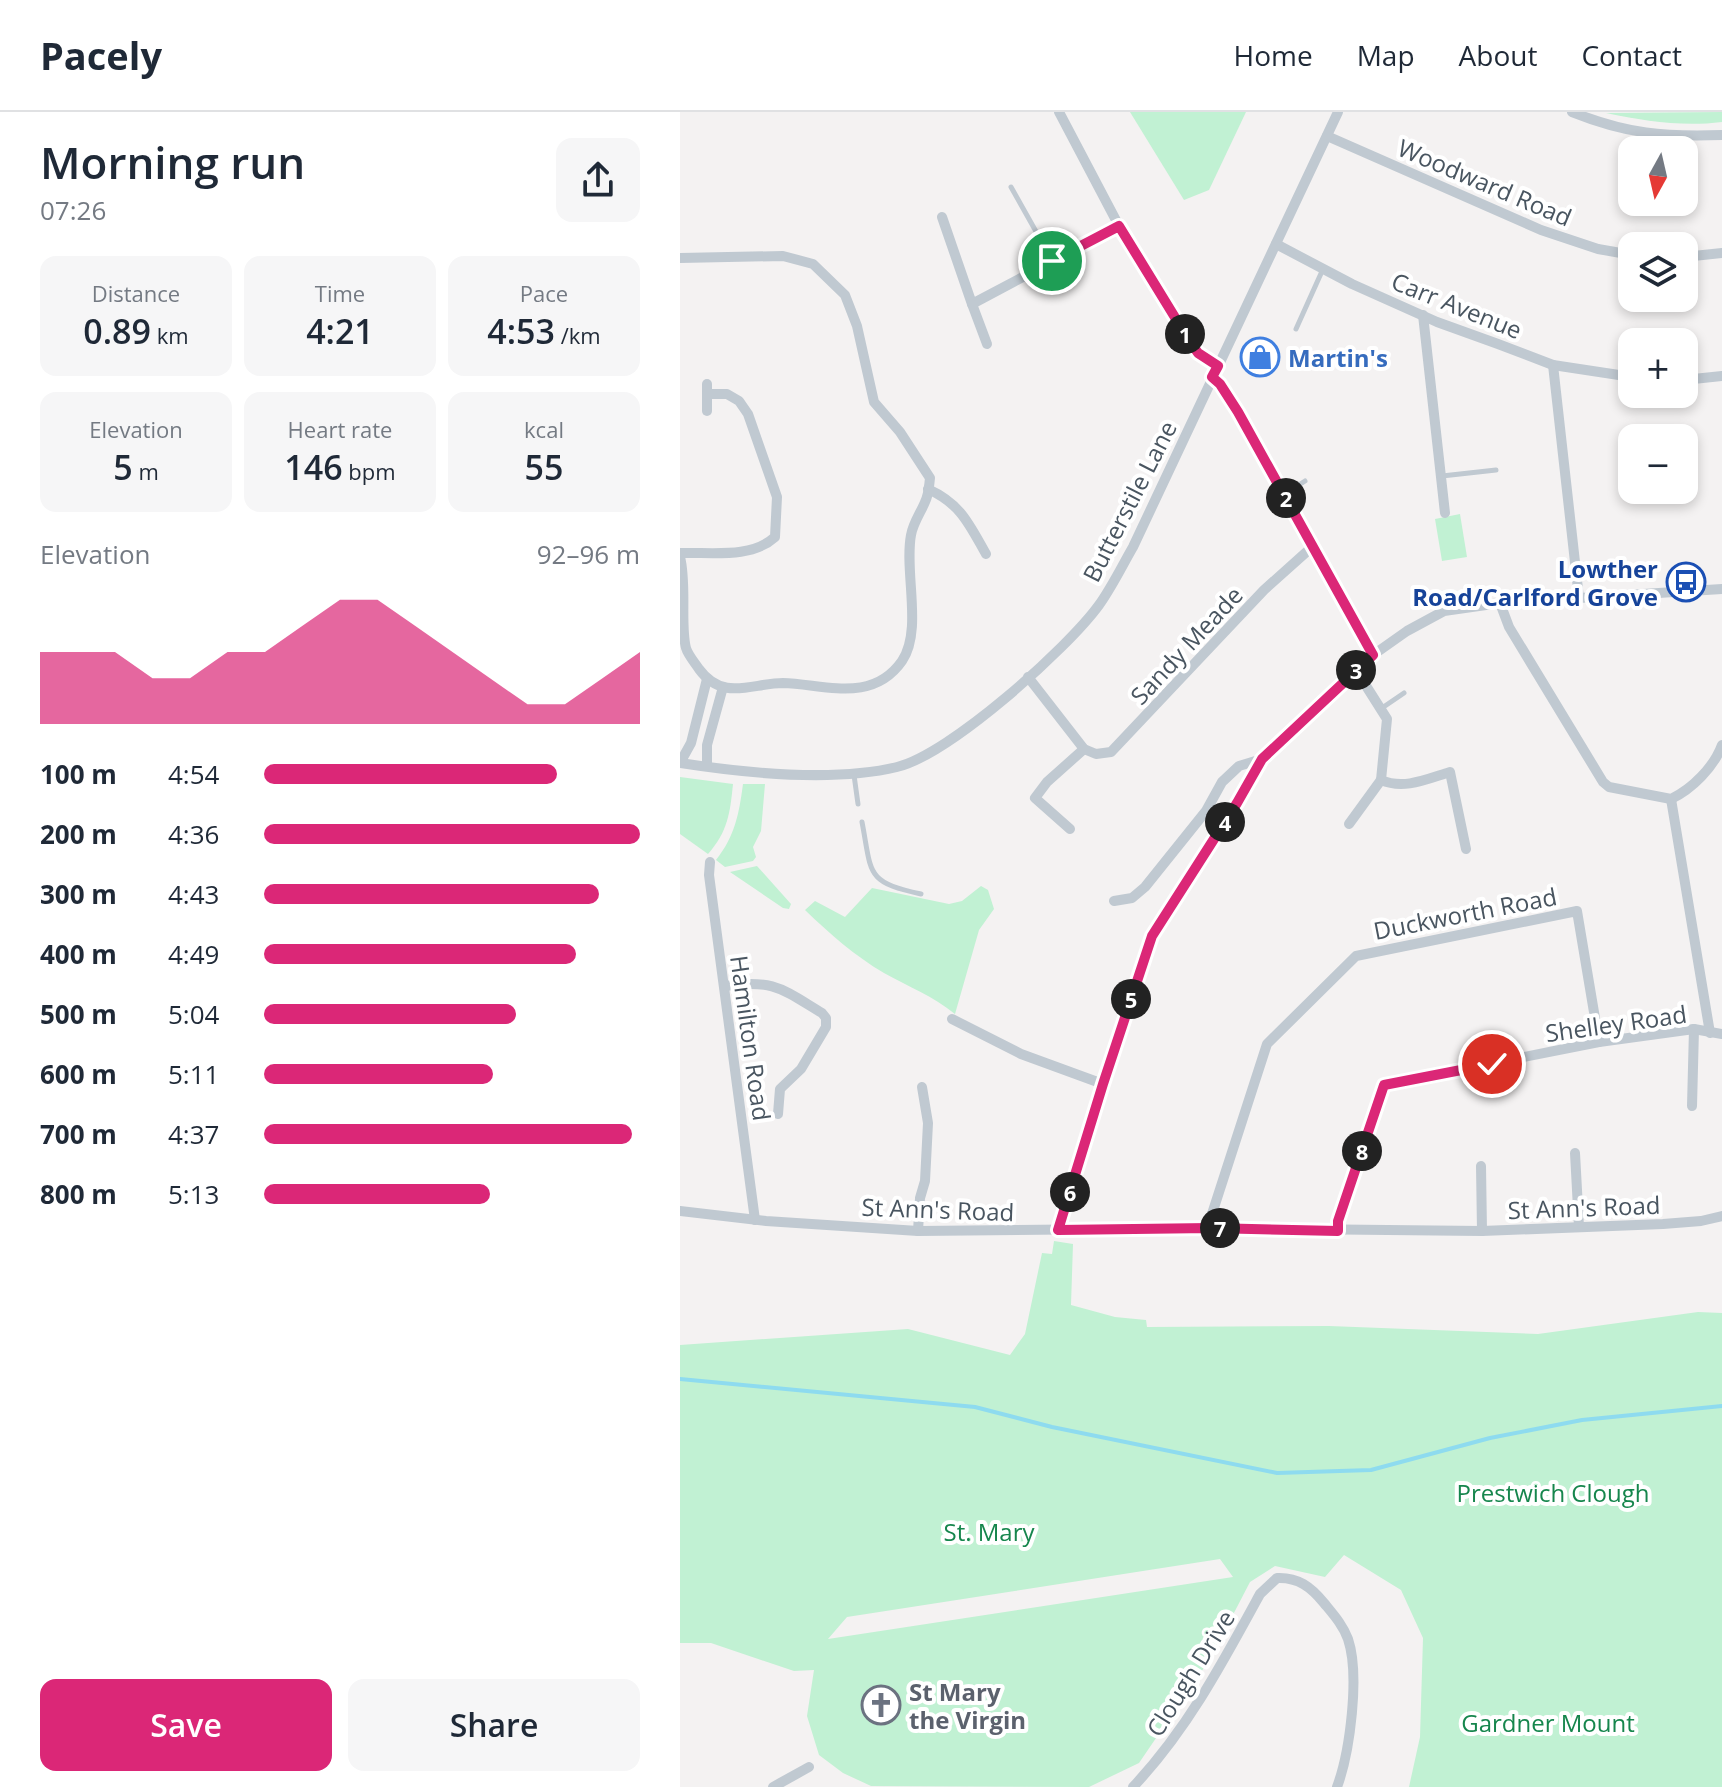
<!DOCTYPE html>
<html lang="en">
<head>
<meta charset="utf-8">
<style>
	:root { --surface:#fff; --page:#f6f6f7; --text:#1f2937; --muted:#747a83; --line:#e0e1e3; --accent:#db2777 }
	body { margin:0; font-family:"Open Sans",sans-serif; background:var(--page); color:var(--text); height:100vh; display:flex; flex-direction:column; font-size:30px; white-space:nowrap }
	* { box-sizing:border-box; margin:0 }
	p { font-size:26px; color:var(--muted) }
	.icon { flex:none; width:44px; height:44px; fill:none; stroke:currentColor; stroke-width:2; stroke-linecap:round; stroke-linejoin:round }
	.map { position:relative; flex:1; overflow:hidden }
	.side { display:flex; flex-direction:column; background:var(--surface); width:680px }
	.side>* { flex:none }
	.needle { width:52px; rotate:188deg }
	.fabs { position:absolute; left:938px; top:24px; display:grid; gap:16px }
	.fabs a { display:grid; place-items:center; width:80px; height:80px; border-radius:16px; background:var(--surface); box-shadow:0 4px 12px #0003; font-size:40px }
	.pin { position:absolute; display:grid; place-items:center; width:68px; height:68px; color:#fff; margin:-34px; border:4px solid #fff; border-radius:50%; box-shadow:0 2px 8px #0007 }
	.km { position:absolute; width:40px; height:40px; margin:-20px; border-radius:50%; background:#222; color:#fff; font-size:22px; line-height:40px; text-align:center }
	.round { display:grid; place-items:center; flex:none; width:84px; height:84px; border-radius:16px; background:var(--page) }
	.summary { display:flex; align-items:center; justify-content:space-between; height:136px; padding:0 40px }
	h1 { font-size:44px; font-weight:600; line-height:60px }
	.stats { display:grid; grid-template-columns:repeat(3,1fr); gap:12px; height:136px; padding:8px 40px }
	.stats div { display:grid; align-content:center; border-radius:16px; background:var(--page); text-align:center }
	.stats b { font-size:34px; font-weight:600 }
	.stats small { font-size:22px; font-weight:400 }
	.stats p { font-size:22px }
	.chart { height:224px; padding:16px 40px }
	.chart p { display:flex; justify-content:space-between }
	.chart svg { width:100%; height:144px; margin-top:8px; fill:var(--accent); opacity:.7 }
	.cta { display:flex; gap:16px; margin-top:auto; padding:16px 40px }
	.cta a { flex:1; height:92px; border-radius:16px; background:var(--accent); color:#fff; font-size:32px; font-weight:600; line-height:92px; text-align:center }
	.cta a+a { background:var(--page); color:var(--text) }
	ul { padding:0 40px; list-style:none; font-size:26px }
	li { display:grid; grid-template-columns:128px 96px 1fr; align-items:center; height:60px }
	li i { height:20px; border-radius:10px; background:var(--accent) }
	header { display:flex; align-items:center; gap:48px; box-sizing:border-box; height:112px; padding:0 40px; background:var(--surface); border-bottom:2px solid var(--line) }
	header strong { font-size:38px }
	nav { display:flex; gap:44px; margin-inline-start:auto; font-size:28px }
	main { display:flex; flex:1; min-height:0 }
	.map>svg:first-child { display:block }
	.green { fill:#c1f1d3; fill-rule:evenodd }
	.lines { fill:none; stroke-linecap:round; stroke-linejoin:round }
	.stream { stroke:#8edbef; stroke-width:4 }
	.service { stroke:#c0c9d1; stroke-width:5 }
	.minor { stroke:#c0c9d1; stroke-width:10 }
	.route-casing { stroke:#fff; stroke-width:16 }
	.route { stroke:#db2777; stroke-width:10 }
	.labels { text-anchor:middle; dominant-baseline:central; stroke-width:8; stroke-linejoin:round; paint-order:stroke }
	.street-label { font-size:24px; fill:#495560; stroke:#fff }
	.shop-label { font-size:24px; font-weight:bold; fill:#366cbe; stroke:#fff; text-anchor:start }
	.transit-label { font-size:24px; font-weight:bold; fill:#164399; stroke:#fff; text-anchor:end }
	.park-label { font-size:24px; fill:#16864d; stroke:#fff }
	.worship-label { font-size:24px; font-weight:bold; fill:#5b616d; stroke:#fff; text-anchor:start }
</style>
</head>
<body>
<header>
<strong>Pacely</strong>
<nav><a>Home</a><a>Map</a><a>About</a><a>Contact</a></nav>
</header>
<main>
<section class="side">
<div class="summary"><div><h1>Morning run</h1><p>07:26</p></div><a class="round"><svg class="icon" aria-label="share" viewBox="0 0 24 24"><path d="M12 15V3M7 8l5-5 5 5M5 13v7h14v-7"/></svg></a></div>
<div class="stats">
<div><p>Distance</p><b>0.89<small> km</small></b></div>
<div><p>Time</p><b>4:21</b></div>
<div><p>Pace</p><b>4:53<small> /km</small></b></div>
</div>
<div class="stats">
<div><p>Elevation</p><b>5<small> m</small></b></div>
<div><p>Heart rate</p><b>146<small> bpm</small></b></div>
<div><p>kcal</p><b>55</b></div>
</div>
<div class="chart"><p><span>Elevation</span>92–96 m</p>
<svg viewBox="0 0 160 44" preserveAspectRatio="none"><path d="M0 44V22L10 22L20 22L30 30L40 30L50 22L60 22L70 14L80 6L90 6L100 14L110 22L120 30L130 38L140 38L150 30L160 22V44z"/></svg>
</div>
<ul>
<li><b>100 m</b>4:54<i style="width:78%"></i></li>
<li><b>200 m</b>4:36<i style="width:100%"></i></li>
<li><b>300 m</b>4:43<i style="width:89%"></i></li>
<li><b>400 m</b>4:49<i style="width:83%"></i></li>
<li><b>500 m</b>5:04<i style="width:67%"></i></li>
<li><b>600 m</b>5:11<i style="width:61%"></i></li>
<li><b>700 m</b>4:37<i style="width:98%"></i></li>
<li><b>800 m</b>5:13<i style="width:60%"></i></li>
</ul>
<div class="cta"><a>Save</a><a>Share</a></div>
</section>
<div class="map">
<svg width="1042" height="1675" viewBox="0 0 1042 1675">
	<rect width="100%" height="100%" fill="#f4f2f2"/>
	<!-- green -->
	<g class="green">
		<polygon points="450,0 566,0 529,78 504,88"/>
		<path d="M1042,0V10C1002,15 965,9 926,1Z"/>
		<polygon points="780,402 787,445 762,449 755,407"/>
		<path d="M0,665L53,672C50,701 48,719 28,742L0,722Z"/>
		<path d="M63,672H85L81,719L73,735L76,745L73,749L45,755L36,748C55,724 59,702 63,672Z"/>
		<polygon points="77,754 111,792 109,797 103,796 50,760"/>
		<path d="M301,774L308,778L314,797L299,818L275,902C253,884 229,875 204,861C175,844 150,822 125,798L135,789L165,805L192,776L269,792L282,789Z"/>
		<path d="M374,1129L393,1132L391,1193L435,1205L466,1208L467,1215L649,1214L858,1222L1018,1200L1042,1201V1675H729L740,1625L743,1526L721,1478L664,1443L645,1465L595,1454L570,1470L530,1547L459,1651L409,1675L191,1674L163,1661L139,1643L127,1604L134,1558L114,1559L31,1531H0V1233L228,1217L330,1243L345,1222L362,1141L372,1142ZM540,1447L553,1465L148,1527L167,1505Z"/>
	</g>
	<g class="lines">
		<!-- stream -->
		<polyline class="stream" points="0,1267 295,1295 372,1315 597,1361 691,1358 810,1326 902,1308 1042,1294"/>
		<!-- service -->
		<g class="service">
			<polyline points="331,75 372,148"/>
			<polyline points="616,217 643,157"/>
			<polyline points="762,364 816,358"/>
			<polyline points="605,382 625,369"/>
			<polyline points="702,596 724,581"/>
			<polyline points="174,663 178,692"/>
			<path d="M182,710C192,762 185,770 241,782"/>
		</g>
		<!-- minor -->
		<g class="minor">
			<polyline points="379,0 439,114 507,225 518,241 538,254"/>
			<path d="M892,0C947,22 984,25 1042,23"/>
			<polyline points="647,24 861,118 918,137 952,143"/>
			<polyline points="262,105 292,192 439,114"/>
			<polyline points="596,132 672,172 757,210 818,232 873,253 952,265"/>
			<polyline points="1004,145 1042,141"/>
			<path d="M0,146L103,144L133,152L165,183L177,214L194,290L220,320L250,366C249,374 249,382 245,390C241,400 233,411 231,423C224,460 243,518 222,549C192,592 144,572 103,571C72,571 43,590 19,557C15,551 8,543 6,536C0,514 7,472 0,445"/>
			<polyline points="292,192 307,232"/>
			<polyline points="743,203 765,401"/>
			<polyline points="873,253 899,486"/>
			<polyline points="532,265 540,272 558,300 693,543"/>
			<polyline points="1004,268 1042,264"/>
			<polyline points="27,272 27,299"/>
			<path d="M248,377C281,392 289,412 306,442"/>
			<path d="M0,441C31,440 71,447 95,425L97,385L68,302L59,289L47,282H27"/>
			<path d="M820,491L829,515L923,670L929,675L991,687C1012,677 1034,655 1042,633"/>
			<path d="M676,558L707,607L701,668C724,678 747,667 770,660L786,737"/>
			<polyline points="348,565 404,637 416,642 431,640 584,478 632,435"/>
			<path d="M0,651C64,661 155,670 217,655C270,642 387,537 419,493C432,475 442,454 453,435L658,0"/>
			<polyline points="0,651 11,631 27,567"/>
			<polyline points="27,654 27,633 43,575"/>
			<polyline points="991,687 1030,921"/>
			<polyline points="669,712 701,668"/>
			<polyline points="390,717 355,686 367,670 404,637"/>
			<polyline points="30,750 29,763 75,1108"/>
			<polyline points="434,789 452,786 465,775 526,699 542,670 559,654 582,647"/>
			<path d="M45,874C94,867 102,877 142,901L146,906V915L121,957L100,977L98,1002"/>
			<polyline points="272,907 341,942 423,972"/>
			<polyline points="1012,994 1014,917"/>
			<polyline points="895,1041 899,1115"/>
			<polyline points="801,1054 802,1119"/>
			<polyline points="0,1099 86,1109 238,1119 530,1116 802,1119 983,1112 1021,1109 1042,1104"/>
			<polyline points="530,1116 530,1108 587,932 676,844 897,799 919,930"/>
			<polyline points="378,1118 423,972 472,824 557,691 582,647 693,543 727,519 764,499 820,491 1042,477"/>
			<polyline points="238,1119 240,1086 245,1069 248,1011 242,975"/>
			<polyline points="658,1119 658,1109 704,973 919,930 1014,917 1042,922"/>
			<polyline points="93,1675 129,1655"/>
			<path d="M453,1675C507,1618 543,1550 580,1482L597,1466C618,1465 631,1475 644,1491C653,1502 663,1513 668,1527C680,1563 670,1640 657,1675"/>
		</g>
	</g>
	<g class="lines">
		<defs>
			<polyline id="route" points="372,149 439,114 507,225 518,241 538,254 532,265 540,272 558,300 693,543 582,647 557,691 472,824 423,972 378,1118 530,1116 658,1119 658,1109 704,973 812,952"/>
		</defs>
		<!-- route casing -->
		<use href="#route" class="route-casing"/>
		<!-- route -->
		<use href="#route" class="route"/>
	</g>
	<!-- icons -->
	<defs>
		<symbol id="shop-ring" viewBox="-11 -11 22 22"><circle r="9.5" fill="#fff" stroke="#3f7fe0" stroke-width="1.5"/><path d="M-5-2.5h2.3a2.7 3.5 0 0 1 5.4 0H5L5.5 6h-11ZM-1.5-2.5h3a1.5 2.3 0 0 0-3 0Z" fill="#3f7fe0"/></symbol>
		<symbol id="bus-ring" viewBox="-11 -11 22 22"><circle r="9.5" fill="#fff" stroke="#1a4fb4" stroke-width="1.5"/><path d="M-5-6H5V4H4V6H2V4H-2V6H-4V4H-5ZM-3.5-4V0h7V-4ZM-3.5 1.2v1.5H-2V1.2ZM2 1.2v1.5H3.5V1.2Z" fill="#1a4fb4"/></symbol>
		<symbol id="church-ring" viewBox="-11 -11 22 22"><circle r="9.5" fill="#fff" stroke="#6b7280" stroke-width="1.5"/><path d="M-1.2-6h2.4v3.5h3.3v2.4h-3.3V6h-2.4V-.1h-3.3v-2.4h3.3Z" fill="#6b7280"/></symbol>
	</defs>
	<g fill-rule="evenodd">
		<use href="#shop-ring" x="558" y="223" width="44" height="44"/>
		<use href="#bus-ring" x="984" y="448" width="44" height="44"/>
		<use href="#church-ring" x="179" y="1571" width="44" height="44"/>
	</g>
	<g class="labels">
		<!-- street labels -->
		<g class="street-label">
			<text transform="translate(805 70) rotate(23)">Woodward Road</text>
			<text transform="translate(777 193) rotate(22)">Carr Avenue</text>
			<text transform="translate(449 389) rotate(-63)">Butterstile Lane</text>
			<text transform="translate(506 533) rotate(-47)">Sandy Meade</text>
			<text transform="translate(785 801) rotate(-11)">Duckworth Road</text>
			<text transform="translate(936 911) rotate(-8)">Shelley Road</text>
			<text transform="translate(71 926) rotate(82)">Hamilton Road</text>
			<text transform="translate(904 1095) rotate(-2)">St Ann's Road</text>
			<text transform="translate(258 1097) rotate(2)">St Ann's Road</text>
			<text transform="translate(510 1561) rotate(-58)">Clough Drive</text>
		</g>
		<!-- shop labels -->
		<g class="shop-label">
			<text x="608" y="245">Martin's</text>
		</g>
		<!-- transit labels -->
		<g class="transit-label">
			<text x="978" y="456">Lowther<tspan x="978" dy="28">Road/Carlford Grove</tspan></text>
		</g>
		<!-- park labels -->
		<g class="park-label">
			<text x="873" y="1380">Prestwich Clough</text>
			<text x="309" y="1419">St. Mary</text>
			<text x="868" y="1610">Gardner Mount</text>
		</g>
		<!-- worship labels -->
		<g class="worship-label">
			<text x="229" y="1579">St Mary<tspan x="229" dy="28">the Virgin</tspan></text>
		</g>
	</g>
</svg>
<div class="fabs">
<a><svg class="needle" viewBox="-14 -14 28 28"><path d="M0-13l5 13h-10z" fill="#e53935"/><path d="M0 13l5-13h-10z" fill="#747a83"/></svg></a>
<a><svg class="icon" aria-label="layers" viewBox="0 0 24 24"><path d="M12 4l9 5-9 5-9-5zM3 14l9 5 9-5"/></svg></a>
<a>+</a>
<a>−</a>
</div>
<div class="pin" style="left:372px;top:149px;background:#1e9e55"><svg class="icon" aria-label="arrive" viewBox="0 0 24 24"><path d="M6 21V4h12l-3 4 3 4H6"/></svg></div>
<div class="pin" style="left:812px;top:952px;background:#d93025"><svg class="icon" aria-label="check" viewBox="0 0 24 24"><path d="M5 12l5 5 9-10"/></svg></div>
<b class="km" style="left:505px;top:222px">1</b>
<b class="km" style="left:606px;top:386px">2</b>
<b class="km" style="left:676px;top:558px">3</b>
<b class="km" style="left:545px;top:710px">4</b>
<b class="km" style="left:451px;top:887px">5</b>
<b class="km" style="left:390px;top:1080px">6</b>
<b class="km" style="left:540px;top:1116px">7</b>
<b class="km" style="left:682px;top:1039px">8</b>
</div>
</main>
</body>
</html>
